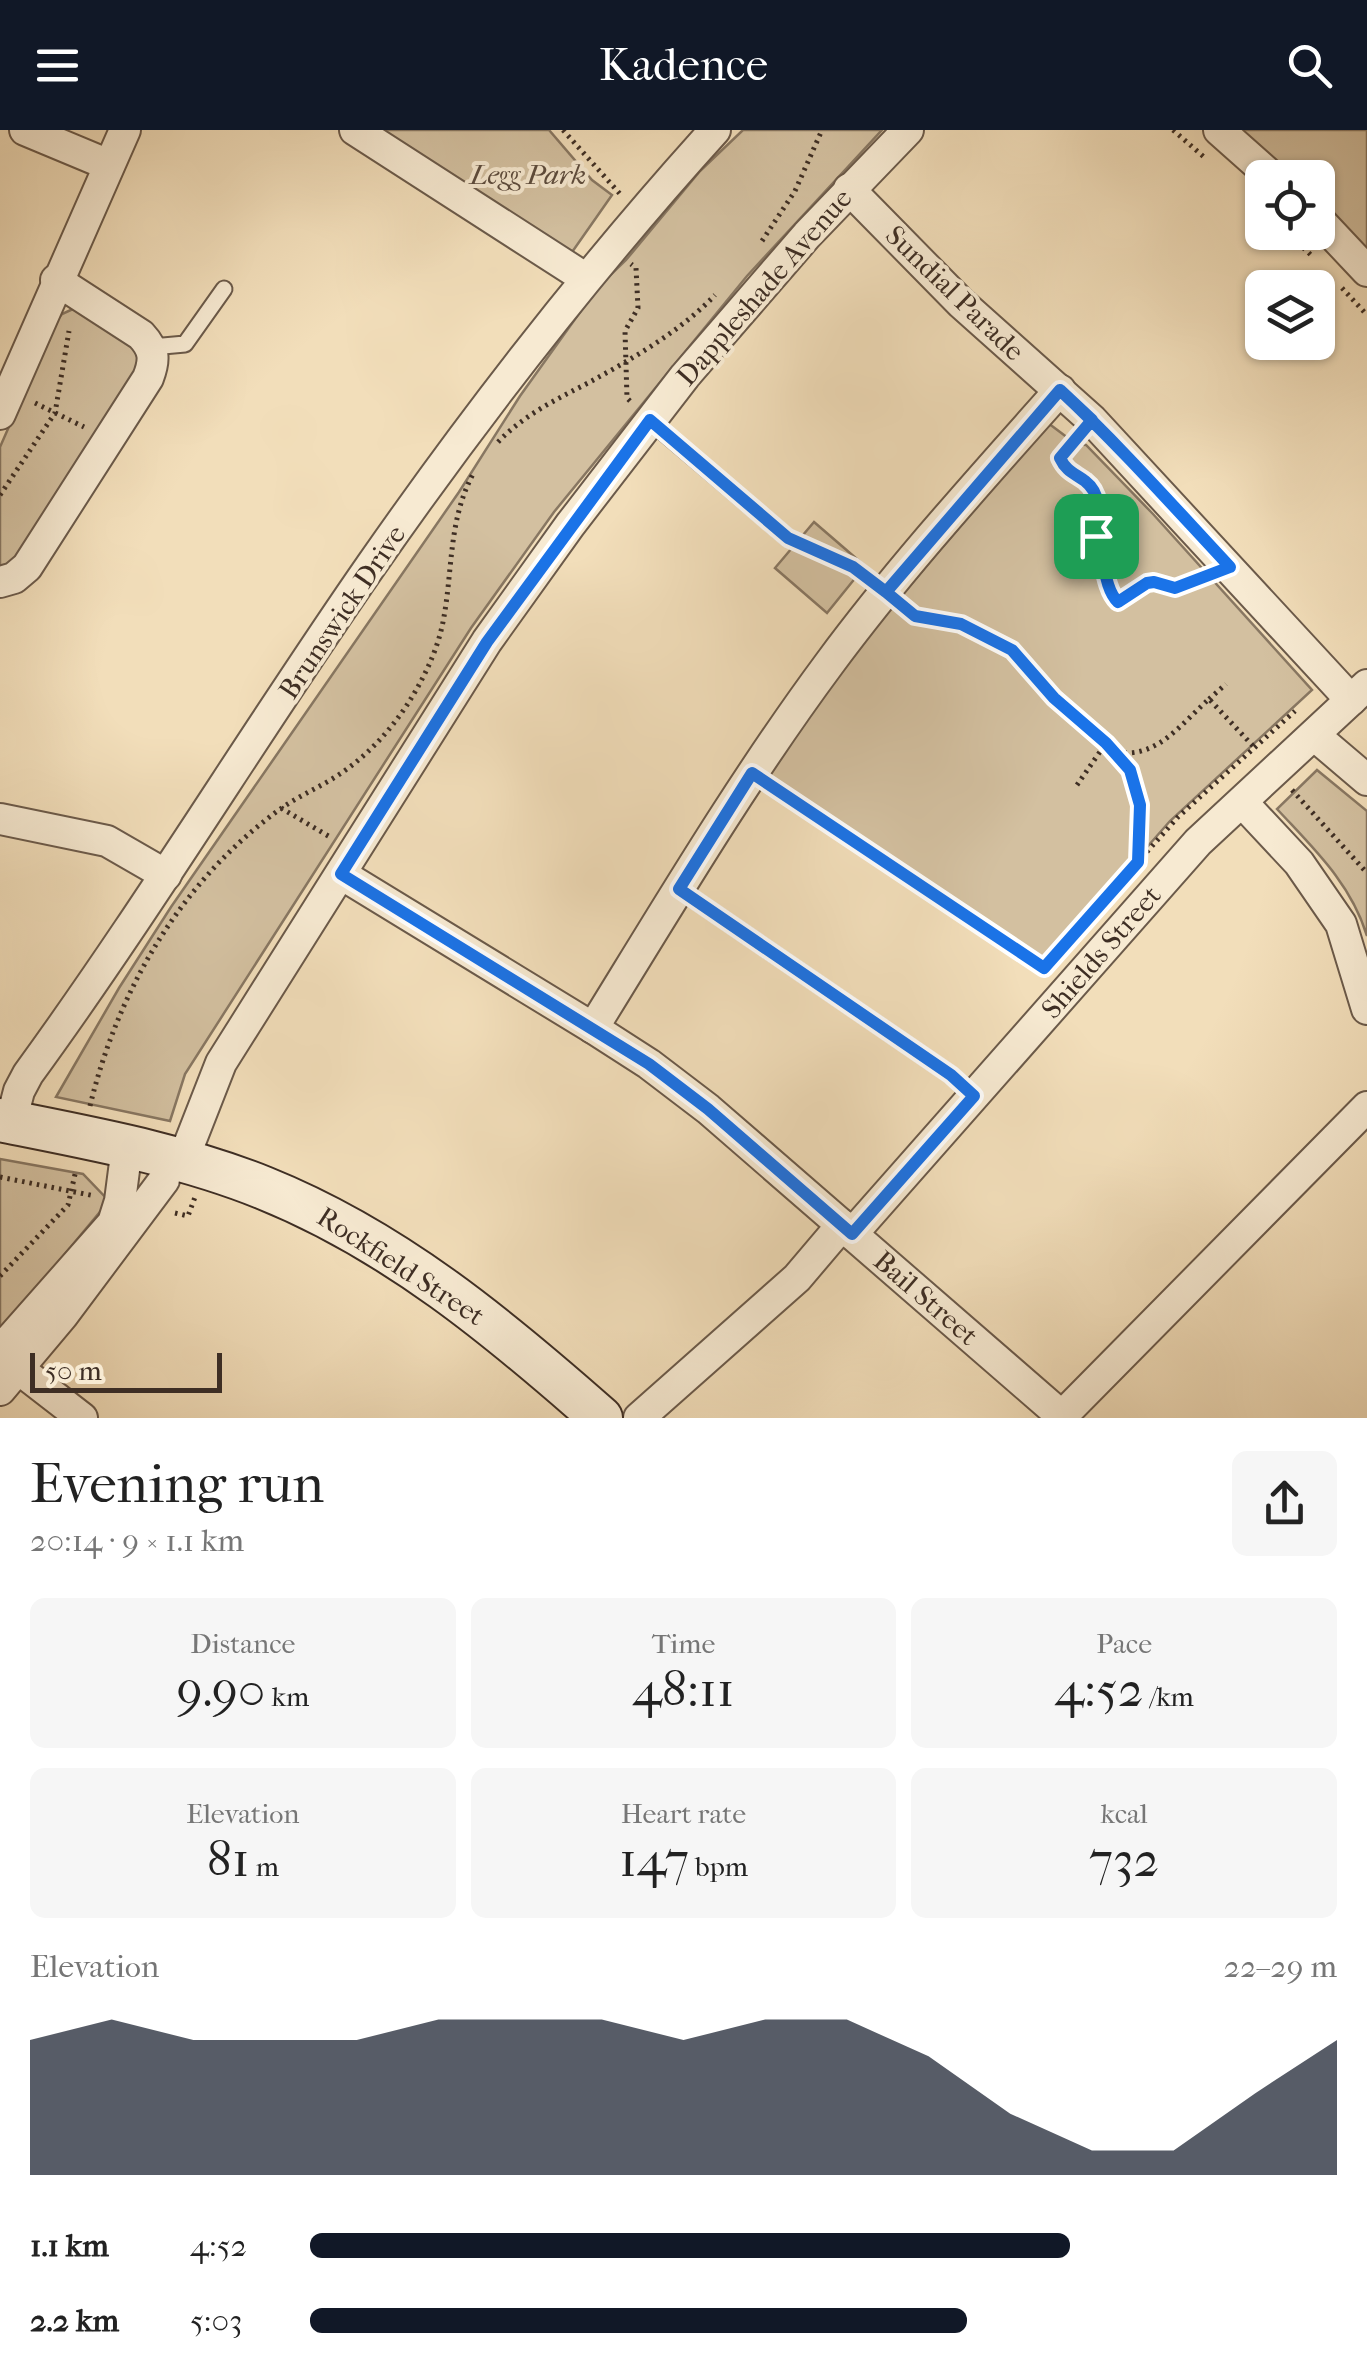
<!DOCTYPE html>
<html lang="en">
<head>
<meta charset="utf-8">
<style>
	:root { --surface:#fff; --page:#f6f6f6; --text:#222; --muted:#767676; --accent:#111827 }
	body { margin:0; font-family:"IM FELL French Canon",serif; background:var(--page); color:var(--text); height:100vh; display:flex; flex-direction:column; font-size:38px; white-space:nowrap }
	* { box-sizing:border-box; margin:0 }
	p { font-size:32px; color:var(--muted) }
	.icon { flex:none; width:55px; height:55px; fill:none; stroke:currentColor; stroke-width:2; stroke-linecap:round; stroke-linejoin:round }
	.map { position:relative; height:1288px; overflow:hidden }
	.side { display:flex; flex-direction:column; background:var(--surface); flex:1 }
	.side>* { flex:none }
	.tools { position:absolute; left:1245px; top:30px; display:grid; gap:20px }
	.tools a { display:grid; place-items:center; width:90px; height:90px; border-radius:15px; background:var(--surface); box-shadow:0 2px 8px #0004; font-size:50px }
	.scale { position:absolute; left:30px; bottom:25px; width:192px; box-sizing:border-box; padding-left:10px; border:5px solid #3e2e24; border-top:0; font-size:28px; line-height:35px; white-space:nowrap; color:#3e2e24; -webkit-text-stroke:8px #f7ead2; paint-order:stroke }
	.pin { position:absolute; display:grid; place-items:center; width:85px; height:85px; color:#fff; margin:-42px; border-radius:20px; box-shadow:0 5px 15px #0006 }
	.round { display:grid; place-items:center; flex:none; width:105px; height:105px; border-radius:15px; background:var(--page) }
	.summary { display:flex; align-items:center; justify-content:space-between; height:170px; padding:0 30px }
	h1 { font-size:55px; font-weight:600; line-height:75px }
	.metrics { display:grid; grid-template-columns:repeat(3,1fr); gap:15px; height:170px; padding:10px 30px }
	.metrics div { display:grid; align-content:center; border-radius:15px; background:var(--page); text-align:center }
	.metrics b { font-size:50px; font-weight:600 }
	.metrics small { font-size:28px; font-weight:400 }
	.metrics p { font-size:28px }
	.chart { height:280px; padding:20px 30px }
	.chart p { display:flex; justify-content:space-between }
	.chart svg { width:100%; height:180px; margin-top:10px; fill:var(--accent); opacity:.7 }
	ul { padding:0 30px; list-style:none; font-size:32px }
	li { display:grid; grid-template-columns:160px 120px 1fr; align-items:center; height:75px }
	li i { height:25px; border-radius:12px; background:var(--accent) }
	header { display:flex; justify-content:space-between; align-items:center; height:130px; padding:0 30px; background:var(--accent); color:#fff; font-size:45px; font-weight:600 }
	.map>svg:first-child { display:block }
	.green { fill:#d3c0a0; stroke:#887762; stroke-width:2.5 }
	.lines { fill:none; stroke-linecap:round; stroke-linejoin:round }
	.lane-casing { stroke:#6b5a4a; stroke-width:19 }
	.street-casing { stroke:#6b5a4a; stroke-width:34 }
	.secondary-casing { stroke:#3e2e24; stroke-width:46 }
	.path { stroke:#3e2e24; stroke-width:5; stroke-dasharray:2.5 5; stroke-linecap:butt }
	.lane { stroke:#f7ead2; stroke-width:15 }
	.street { stroke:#f7ead2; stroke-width:30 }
	.secondary { stroke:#f7ead2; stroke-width:42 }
	.route-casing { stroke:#fff; stroke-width:20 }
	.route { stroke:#1a73e8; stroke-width:12 }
	.labels { text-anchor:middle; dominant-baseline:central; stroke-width:8; stroke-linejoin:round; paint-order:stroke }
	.park-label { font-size:28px; font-style:italic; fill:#5c4b3d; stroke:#f7ead2 }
	.street-label { font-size:28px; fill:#3e2e24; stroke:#f7ead2 }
</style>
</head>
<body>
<header><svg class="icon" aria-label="menu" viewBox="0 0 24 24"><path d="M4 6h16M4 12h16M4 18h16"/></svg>Kadence<svg class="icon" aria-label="search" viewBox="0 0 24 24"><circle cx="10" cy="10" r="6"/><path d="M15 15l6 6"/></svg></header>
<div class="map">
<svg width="1367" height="1288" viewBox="0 0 1367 1288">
	<rect width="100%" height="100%" fill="#f2deba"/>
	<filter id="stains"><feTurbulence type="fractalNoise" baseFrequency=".002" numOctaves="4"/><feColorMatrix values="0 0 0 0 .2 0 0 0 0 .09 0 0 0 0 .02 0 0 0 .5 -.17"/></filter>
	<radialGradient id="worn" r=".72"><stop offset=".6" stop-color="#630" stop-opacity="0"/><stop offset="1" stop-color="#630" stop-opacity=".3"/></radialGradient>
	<!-- green -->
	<g class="green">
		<polygon points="378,0 549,0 592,50 612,65 570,125"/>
		<polygon points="743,0 882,0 747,146 554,382 471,498 185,944 170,991 56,967 119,858 171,777 459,362 520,266 598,157 626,130 700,41"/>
		<polygon points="1240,0 1367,0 1367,121 1318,70 1318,48 1293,47"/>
		<polygon points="73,179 133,212 142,231 19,428 0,441 0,317 54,194 62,184"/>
		<polygon points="1048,293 1076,314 1086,315 1153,384 1312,560 1170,691 1044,834 766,646 840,542 901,466"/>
		<polygon points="814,392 865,436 827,483 775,438"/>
		<path d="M1317,640L1367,681V806C1351,753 1313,718 1277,679Z"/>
		<polygon points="0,1029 83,1044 109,1071 0,1202"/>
	</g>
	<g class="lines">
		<defs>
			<g id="lane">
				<polyline points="152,217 185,214 224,159"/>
				<polyline points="649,290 788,408"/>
				<polyline points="679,759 951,945 974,966"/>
			</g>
			<g id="street">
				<polyline points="25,0 109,35"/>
				<polyline points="355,0 585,148"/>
				<polyline points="1219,0 1273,48"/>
				<polyline points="849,59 961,173 1092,290 1351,570"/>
				<polyline points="1318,89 1367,141"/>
				<polyline points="0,284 125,0"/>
				<path d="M0,452L14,448L27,437L148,248C155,230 155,220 141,205L56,150"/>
				<polyline points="1314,605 1367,650"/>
				<polyline points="1242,672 1299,733 1341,794 1367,879"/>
				<polyline points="0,689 107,711 166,745"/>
				<polyline points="341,744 593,898 649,934 708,979 1064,1288"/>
				<path d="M593,898C669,775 743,650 829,534C900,438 981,349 1060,260"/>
				<path d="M11,992L19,961L28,944C149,778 255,602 372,434C478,282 591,137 715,0"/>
				<polyline points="183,1030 221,933 487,511 570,395 685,246 807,105 908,0"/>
				<polyline points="852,1104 1198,712 1367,555"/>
				<polyline points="0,1221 113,1093 120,1071 127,1017"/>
				<polyline points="2,1226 82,1288"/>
				<polyline points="0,1260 63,1185 164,1050"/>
				<polyline points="1062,1286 1367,977"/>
				<polyline points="639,1288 797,1148 842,1095"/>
			</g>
			<path id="secondary" d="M0,990C89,1008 180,1024 264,1058C393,1110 498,1197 601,1288"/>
		</defs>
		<!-- lane casing -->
		<use href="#lane" class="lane-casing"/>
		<!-- street casing -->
		<use href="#street" class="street-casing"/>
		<!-- secondary casing -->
		<use href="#secondary" class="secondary-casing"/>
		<!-- path -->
		<g class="path">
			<polyline points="563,0 621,65"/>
			<polyline points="1173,0 1204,27"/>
			<polyline points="1250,68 1262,79"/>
			<polyline points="1287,102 1314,128"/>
			<polyline points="762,111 795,61 822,0"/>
			<polyline points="1342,158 1367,185"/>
			<polyline points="630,271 627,268 625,201 638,178 636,138 631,134"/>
			<polyline points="35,273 84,297"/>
			<polyline points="1074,310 1060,328 1065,338 1092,358 1097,369 1096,406 1105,429 1108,459 1119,472 1147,453 1154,451 1175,459 1204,448"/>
			<path d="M498,312C524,285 555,270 588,253C632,229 681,201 715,165"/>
			<polyline points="0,365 55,283 69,201"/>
			<polyline points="804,415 866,445"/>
			<polyline points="905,478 926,490 961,494 1012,519 1071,587 1120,626 1136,656 1141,694 1137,733 1044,838"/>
			<polyline points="1209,569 1226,554"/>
			<path d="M1117,622C1157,629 1182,593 1209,569L1254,617"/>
			<polyline points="1077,655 1106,613"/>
			<polyline points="777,657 1045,839"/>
			<polyline points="1292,660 1367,743"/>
			<polyline points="281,678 330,707"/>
			<polyline points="1137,733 1178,687 1295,581"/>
			<path d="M90,976C118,860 181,751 279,680C295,668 314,660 332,649C362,631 387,605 407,575C423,550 437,522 443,492C453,441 448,391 473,344"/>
			<polyline points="0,1047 95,1066"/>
			<polyline points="175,1083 188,1086 195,1067"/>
			<polyline points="0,1146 68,1075 76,1040"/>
		</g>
		<!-- lane -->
		<use href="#lane" class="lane"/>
		<!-- street -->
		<use href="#street" class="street"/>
		<!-- secondary -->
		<use href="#secondary" class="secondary"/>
	</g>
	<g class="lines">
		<defs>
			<path id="route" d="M1096,406C1098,386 1103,365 1085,351C1074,343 1066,341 1060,328L1092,290L1060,260L886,462L853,437L788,408L650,290L487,512L341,744L649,934L708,979L852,1104L974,966L951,945L679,759L752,643L1044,838L1138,732L1140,675L1130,640L1106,613L1054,568L1012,520L961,494L915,486L886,462L1060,260C1120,316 1174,377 1230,437L1175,458L1154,452L1147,453L1118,472C1104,459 1104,426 1096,406"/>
		</defs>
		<!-- route casing -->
		<use href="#route" class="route-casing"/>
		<!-- route -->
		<use href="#route" class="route"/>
	</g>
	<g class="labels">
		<!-- park labels -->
		<g class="park-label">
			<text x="528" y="44">Legg Park</text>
		</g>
		<!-- street labels -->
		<g class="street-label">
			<text transform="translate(764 157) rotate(-49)">Dappleshade Avenue</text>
			<text transform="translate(955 163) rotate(44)">Sundial Parade</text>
			<text transform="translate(342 482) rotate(-56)">Brunswick Drive</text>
			<text transform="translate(1101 822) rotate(-49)">Shields Street</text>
			<text transform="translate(401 1136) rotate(33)">Rockfield Street</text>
			<text transform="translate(926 1168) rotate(41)">Bail Street</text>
		</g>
	</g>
	<rect width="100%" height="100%" filter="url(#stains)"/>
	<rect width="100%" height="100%" fill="url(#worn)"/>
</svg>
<div class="tools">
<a><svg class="icon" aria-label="locate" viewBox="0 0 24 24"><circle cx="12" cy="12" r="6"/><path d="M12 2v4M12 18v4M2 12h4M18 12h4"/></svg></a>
<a><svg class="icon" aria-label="layers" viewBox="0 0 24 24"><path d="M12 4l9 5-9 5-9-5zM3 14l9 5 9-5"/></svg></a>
</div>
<div class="scale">50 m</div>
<div class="pin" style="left:1096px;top:406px;background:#1e9e55"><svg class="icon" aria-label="arrive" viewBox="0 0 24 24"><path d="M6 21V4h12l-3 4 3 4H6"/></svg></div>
</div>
<section class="side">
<div class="summary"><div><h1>Evening run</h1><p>20:14 · 9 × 1.1 km</p></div><a class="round"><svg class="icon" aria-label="share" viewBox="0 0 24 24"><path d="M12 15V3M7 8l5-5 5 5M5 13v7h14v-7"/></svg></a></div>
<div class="metrics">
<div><p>Distance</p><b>9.90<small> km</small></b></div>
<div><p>Time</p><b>48:11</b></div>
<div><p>Pace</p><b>4:52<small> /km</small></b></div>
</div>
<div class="metrics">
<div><p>Elevation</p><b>81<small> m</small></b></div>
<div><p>Heart rate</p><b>147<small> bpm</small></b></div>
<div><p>kcal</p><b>732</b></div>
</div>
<div class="chart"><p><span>Elevation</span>22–29 m</p>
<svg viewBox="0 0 160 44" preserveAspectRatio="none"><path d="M0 44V11L10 6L20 11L30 11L40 11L50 6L60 6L70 6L80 11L90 6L100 6L110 15L120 29L130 38L140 38L150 24L160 11V44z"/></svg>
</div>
<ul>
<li><b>1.1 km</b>4:52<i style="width:74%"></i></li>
<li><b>2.2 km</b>5:03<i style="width:64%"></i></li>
</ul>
</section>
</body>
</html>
